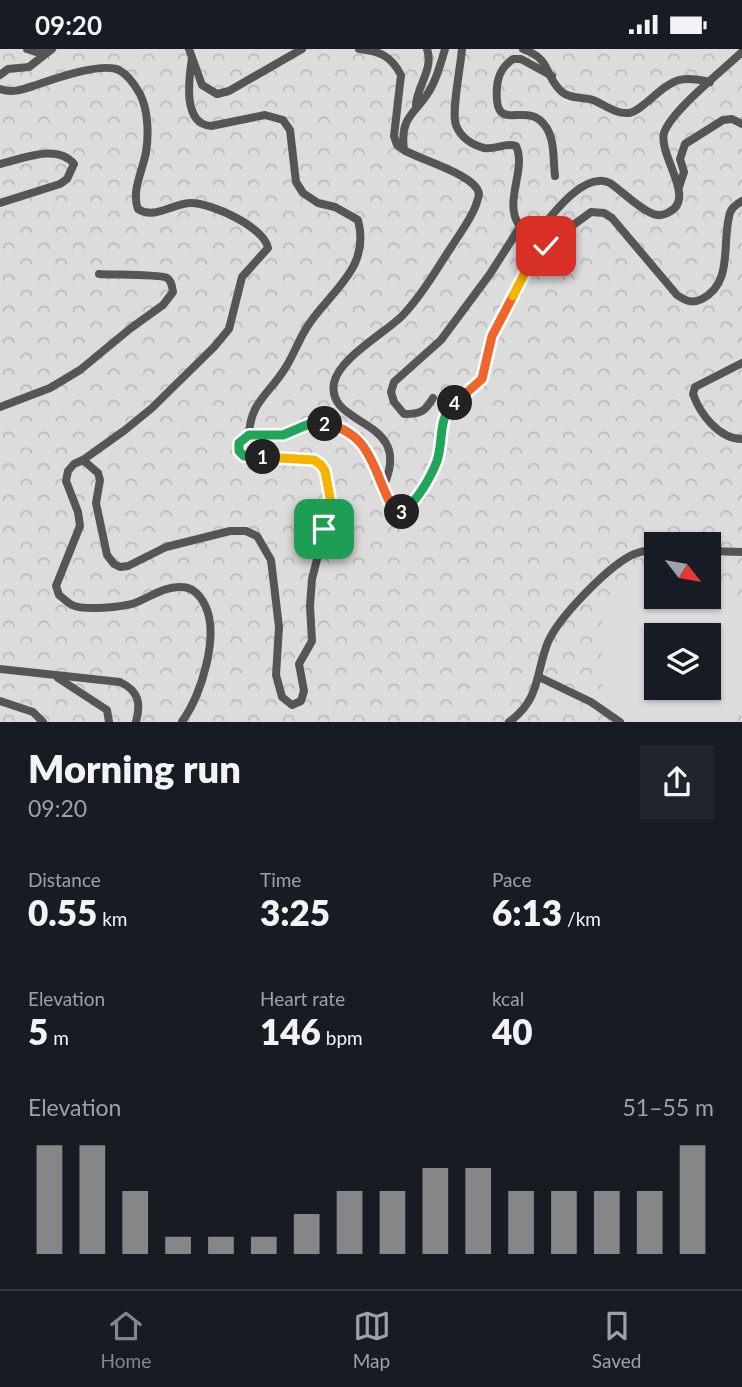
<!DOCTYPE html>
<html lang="en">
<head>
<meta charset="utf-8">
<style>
	:root { --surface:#171b24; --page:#20242c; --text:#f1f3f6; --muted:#9ea1a6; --line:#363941; --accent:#858687 }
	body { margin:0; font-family:Lato,sans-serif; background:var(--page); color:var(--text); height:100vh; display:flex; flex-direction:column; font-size:26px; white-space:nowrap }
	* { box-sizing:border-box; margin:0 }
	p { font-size:23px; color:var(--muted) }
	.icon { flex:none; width:38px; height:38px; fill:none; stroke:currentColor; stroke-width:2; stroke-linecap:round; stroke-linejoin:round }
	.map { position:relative; height:673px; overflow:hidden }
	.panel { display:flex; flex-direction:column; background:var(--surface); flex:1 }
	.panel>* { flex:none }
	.needle { width:46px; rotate:121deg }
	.buttons { position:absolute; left:644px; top:483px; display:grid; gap:14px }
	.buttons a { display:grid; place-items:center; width:77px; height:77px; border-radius:0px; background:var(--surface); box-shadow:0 2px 5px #0004; font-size:35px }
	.pin { position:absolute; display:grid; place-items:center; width:60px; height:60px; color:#fff; margin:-30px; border-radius:14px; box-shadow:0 4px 10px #0006 }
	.km { position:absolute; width:35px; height:35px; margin:-18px; border-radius:50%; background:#222; color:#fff; font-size:19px; line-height:35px; text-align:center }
	.round { display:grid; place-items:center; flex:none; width:74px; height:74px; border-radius:0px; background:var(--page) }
	.summary { display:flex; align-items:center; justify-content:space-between; height:119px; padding:0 28px }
	h1 { font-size:38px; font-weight:800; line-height:52px }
	.metrics { display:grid; grid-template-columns:repeat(3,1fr); gap:10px; height:119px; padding:7px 28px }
	.metrics div { display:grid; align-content:center }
	.metrics b { font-size:35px; font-weight:800 }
	.metrics small { font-size:19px; font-weight:400 }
	.metrics p { font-size:19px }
	.chart { height:196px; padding:14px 28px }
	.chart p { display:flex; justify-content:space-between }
	.chart svg { width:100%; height:126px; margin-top:7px; stroke:var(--accent); stroke-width:6 }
	.status { display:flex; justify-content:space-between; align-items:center; height:49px; padding:0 35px; background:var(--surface); direction:ltr }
	.status svg { height:19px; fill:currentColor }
	.tabs { display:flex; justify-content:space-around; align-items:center; height:98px; border-top:2px solid var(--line); background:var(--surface); font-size:19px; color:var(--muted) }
	.tabs a { display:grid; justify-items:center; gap:4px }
	.tabs .current { color:var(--accent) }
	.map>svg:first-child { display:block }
	.forest { fill:url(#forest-crowns); fill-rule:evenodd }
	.pitch { fill:#dcdcdc; fill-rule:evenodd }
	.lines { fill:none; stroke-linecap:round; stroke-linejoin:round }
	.minor { stroke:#555; stroke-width:8 }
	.split-1-casing { stroke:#fff; stroke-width:14 }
	.split-2-casing { stroke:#fff; stroke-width:14 }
	.split-3-casing { stroke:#fff; stroke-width:14 }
	.split-4-casing { stroke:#fff; stroke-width:14 }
	.split-5-casing { stroke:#fff; stroke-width:14 }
	.split-6-casing { stroke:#fff; stroke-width:14 }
	.split-1 { stroke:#f5b400; stroke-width:9 }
	.split-2 { stroke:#22a559; stroke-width:9 }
	.split-3 { stroke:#f0652b; stroke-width:9 }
	.split-4 { stroke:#22a559; stroke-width:9 }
	.split-5 { stroke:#f0652b; stroke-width:9 }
	.split-6 { stroke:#f5b400; stroke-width:9 }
</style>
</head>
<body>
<div class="status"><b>09:20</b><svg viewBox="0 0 49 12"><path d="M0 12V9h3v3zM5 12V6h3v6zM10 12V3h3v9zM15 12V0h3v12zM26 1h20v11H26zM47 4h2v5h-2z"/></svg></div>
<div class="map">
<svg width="742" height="673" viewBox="0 0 742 673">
	<defs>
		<pattern id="forest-crowns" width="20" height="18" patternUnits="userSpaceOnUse" patternTransform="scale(1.75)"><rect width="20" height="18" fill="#dcdcdc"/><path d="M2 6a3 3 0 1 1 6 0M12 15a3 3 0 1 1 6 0" fill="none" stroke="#bbb"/></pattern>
	</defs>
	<rect width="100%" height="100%" fill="#fff"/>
	<!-- forest -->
	<path class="forest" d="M0,0H742V673H0ZM656,495H709V548H656ZM656,586H709V639H656Z"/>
	<!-- pitch -->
	<path class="pitch" d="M656,531V548H709V538L742,551V665L731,673H633C623,663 609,653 603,640C600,635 603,572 603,561L631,533ZM656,586H709V639H656Z"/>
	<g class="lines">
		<!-- minor -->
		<g class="minor">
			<polyline points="27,0 36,3 44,0"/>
			<polyline points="189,0 202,36 217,45 229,42 302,0"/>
			<path d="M359,0C380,2 391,7 401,26L394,87L397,96L404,101"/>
			<path d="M523,0C553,11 543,26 562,43C570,50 583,48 593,51C605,56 615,65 629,64C636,63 642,57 647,53C672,32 677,25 710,33"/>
			<path d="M192,9C189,29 182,75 211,77L265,66L283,71L290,81L296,133L303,144L318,154L335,158L358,171C371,220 330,242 307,278C298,292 293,308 284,321C268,346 250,354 249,386"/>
			<polyline points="0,26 8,20 29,18 52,0"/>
			<path d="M552,27L521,10H513C503,17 498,25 497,38C493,90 526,48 546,78C555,91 553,111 555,127"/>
			<path d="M0,40C12,45 24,40 36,36C54,30 101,13 119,21C128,26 135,36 140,45C148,61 149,85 146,103C143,121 131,142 138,160C154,171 173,154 191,154C212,154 264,178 268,199L242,228L229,280L214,298L152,359L125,381L83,411L74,415L68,422L66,432L78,463L80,477L56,537L59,546C63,549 67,553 72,556C84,562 123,558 135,554C150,548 165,537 181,538C193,538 200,546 205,556C220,587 201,646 182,673"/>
			<path d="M416,56C417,37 434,20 427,0"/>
			<path d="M0,115C22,110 57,94 74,115L67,130L60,135L0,154"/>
			<polyline points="679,138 684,123 680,110 685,95 723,71 732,70 742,75"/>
			<path d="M534,188C549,170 583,121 610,134C623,143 635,156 649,163C656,167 663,167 669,163C697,150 658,106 664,84C671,62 723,21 742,3"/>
			<path d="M535,204L591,163L604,164L612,169L677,246C686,252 692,255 702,250C733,234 722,196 729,168C730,160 735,156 742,152"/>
			<path d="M742,314L695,338L693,345C700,365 719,390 742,390"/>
			<path d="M433,349C425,363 420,365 404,365L394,353L391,343L394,333L441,291L490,225L520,178"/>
			<path d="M0,358L50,339L80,321L131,279L163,256L173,243C172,238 172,232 167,229C161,225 110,226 99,225"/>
			<path d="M83,411L98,424L100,431L96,454L107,506L114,515L120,518L128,517L166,498L230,482H246L257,487L271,511L279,578L276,626L282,648L292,656L301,652L304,642L299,615L312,592L310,557L312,530L331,455L325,422L314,411L244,407L239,402V394L249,386C259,386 271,387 282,386C294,384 305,374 318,374C370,374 374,430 395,463L400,464L410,456L437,412L442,375L445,366L451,357L482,330L496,276L535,204L536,191C531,186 523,182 519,176C503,153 527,120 516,97C505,93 496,101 484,99C472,96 460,88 456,76C451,64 461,15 462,0"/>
			<path d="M384,436C414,368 326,379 334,334C339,309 385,284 402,267C422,246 436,221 452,197C460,184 471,170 476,156C477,152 479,148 479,145C477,126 420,111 404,101C399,64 419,64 432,37C438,26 441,13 445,0"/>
			<polyline points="709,502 742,503"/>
			<path d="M0,620L120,633C139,642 141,654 136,673"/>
			<polyline points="539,628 591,653 620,673"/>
			<polyline points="58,629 107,661 109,673"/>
			<polyline points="0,652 33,663 43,673"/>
			<path d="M509,673C541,650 535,625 548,593C559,568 606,520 630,507C638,503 647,501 656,500"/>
		</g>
	</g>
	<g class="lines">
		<defs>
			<polyline id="split-1" points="263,408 314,411 321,416 325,422 331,454 324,480"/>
			<polyline id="split-2" points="263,408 244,407 239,402 239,394 249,386 283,386 309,375 325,375"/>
			<path id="split-3" d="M325,375C374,383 374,429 395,463H402"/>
			<path id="split-4" d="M402,463C416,454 431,428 437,412C444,391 437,369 455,354"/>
			<polyline id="split-5" points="455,354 482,330 492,287 513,247"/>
			<polyline id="split-6" points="513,247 535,204 546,197"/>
		</defs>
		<!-- split-1 casing -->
		<use href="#split-1" class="split-1-casing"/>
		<!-- split-2 casing -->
		<use href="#split-2" class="split-2-casing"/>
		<!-- split-3 casing -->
		<use href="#split-3" class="split-3-casing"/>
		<!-- split-4 casing -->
		<use href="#split-4" class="split-4-casing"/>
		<!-- split-5 casing -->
		<use href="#split-5" class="split-5-casing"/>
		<!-- split-6 casing -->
		<use href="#split-6" class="split-6-casing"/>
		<!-- split-1 -->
		<use href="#split-1" class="split-1"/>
		<!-- split-2 -->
		<use href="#split-2" class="split-2"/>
		<!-- split-3 -->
		<use href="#split-3" class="split-3"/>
		<!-- split-4 -->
		<use href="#split-4" class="split-4"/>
		<!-- split-5 -->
		<use href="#split-5" class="split-5"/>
		<!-- split-6 -->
		<use href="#split-6" class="split-6"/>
	</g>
</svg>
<div class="buttons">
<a><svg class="needle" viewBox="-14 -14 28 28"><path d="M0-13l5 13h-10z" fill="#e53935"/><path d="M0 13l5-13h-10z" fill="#9ea1a6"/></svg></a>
<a><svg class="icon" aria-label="layers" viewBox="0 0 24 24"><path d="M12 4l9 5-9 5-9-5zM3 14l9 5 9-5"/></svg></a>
</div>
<div class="pin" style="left:324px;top:480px;background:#1e9e55"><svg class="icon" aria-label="arrive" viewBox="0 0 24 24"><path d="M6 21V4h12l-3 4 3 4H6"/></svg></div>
<div class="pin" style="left:546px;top:197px;background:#d93025"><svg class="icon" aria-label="check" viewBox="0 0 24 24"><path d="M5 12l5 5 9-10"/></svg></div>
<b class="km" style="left:263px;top:408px">1</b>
<b class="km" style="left:325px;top:375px">2</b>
<b class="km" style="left:402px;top:463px">3</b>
<b class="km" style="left:455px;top:354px">4</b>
</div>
<section class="panel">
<div class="summary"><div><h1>Morning run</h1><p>09:20</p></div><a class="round"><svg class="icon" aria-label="share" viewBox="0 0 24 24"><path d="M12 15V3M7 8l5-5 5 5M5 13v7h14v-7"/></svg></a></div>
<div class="metrics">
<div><p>Distance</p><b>0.55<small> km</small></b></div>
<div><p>Time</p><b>3:25</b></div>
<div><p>Pace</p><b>6:13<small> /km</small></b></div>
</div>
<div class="metrics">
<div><p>Elevation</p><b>5<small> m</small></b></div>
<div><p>Heart rate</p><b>146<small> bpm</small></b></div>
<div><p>kcal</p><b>40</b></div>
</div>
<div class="chart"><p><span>Elevation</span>51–55 m</p>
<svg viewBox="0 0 160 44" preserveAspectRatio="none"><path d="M5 44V6M15 44V6M25 44V22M35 44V38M45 44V38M55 44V38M65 44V30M75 44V22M85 44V22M95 44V14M105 44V14M115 44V22M125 44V22M135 44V22M145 44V22M155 44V6"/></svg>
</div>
</section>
<nav class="tabs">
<a class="current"><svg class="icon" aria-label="home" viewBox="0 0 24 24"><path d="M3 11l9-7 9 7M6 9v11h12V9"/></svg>Home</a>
<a><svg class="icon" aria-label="map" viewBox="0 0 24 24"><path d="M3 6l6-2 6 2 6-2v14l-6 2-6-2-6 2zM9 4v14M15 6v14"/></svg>Map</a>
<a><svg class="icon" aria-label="saved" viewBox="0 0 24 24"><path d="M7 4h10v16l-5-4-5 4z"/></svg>Saved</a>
</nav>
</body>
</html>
